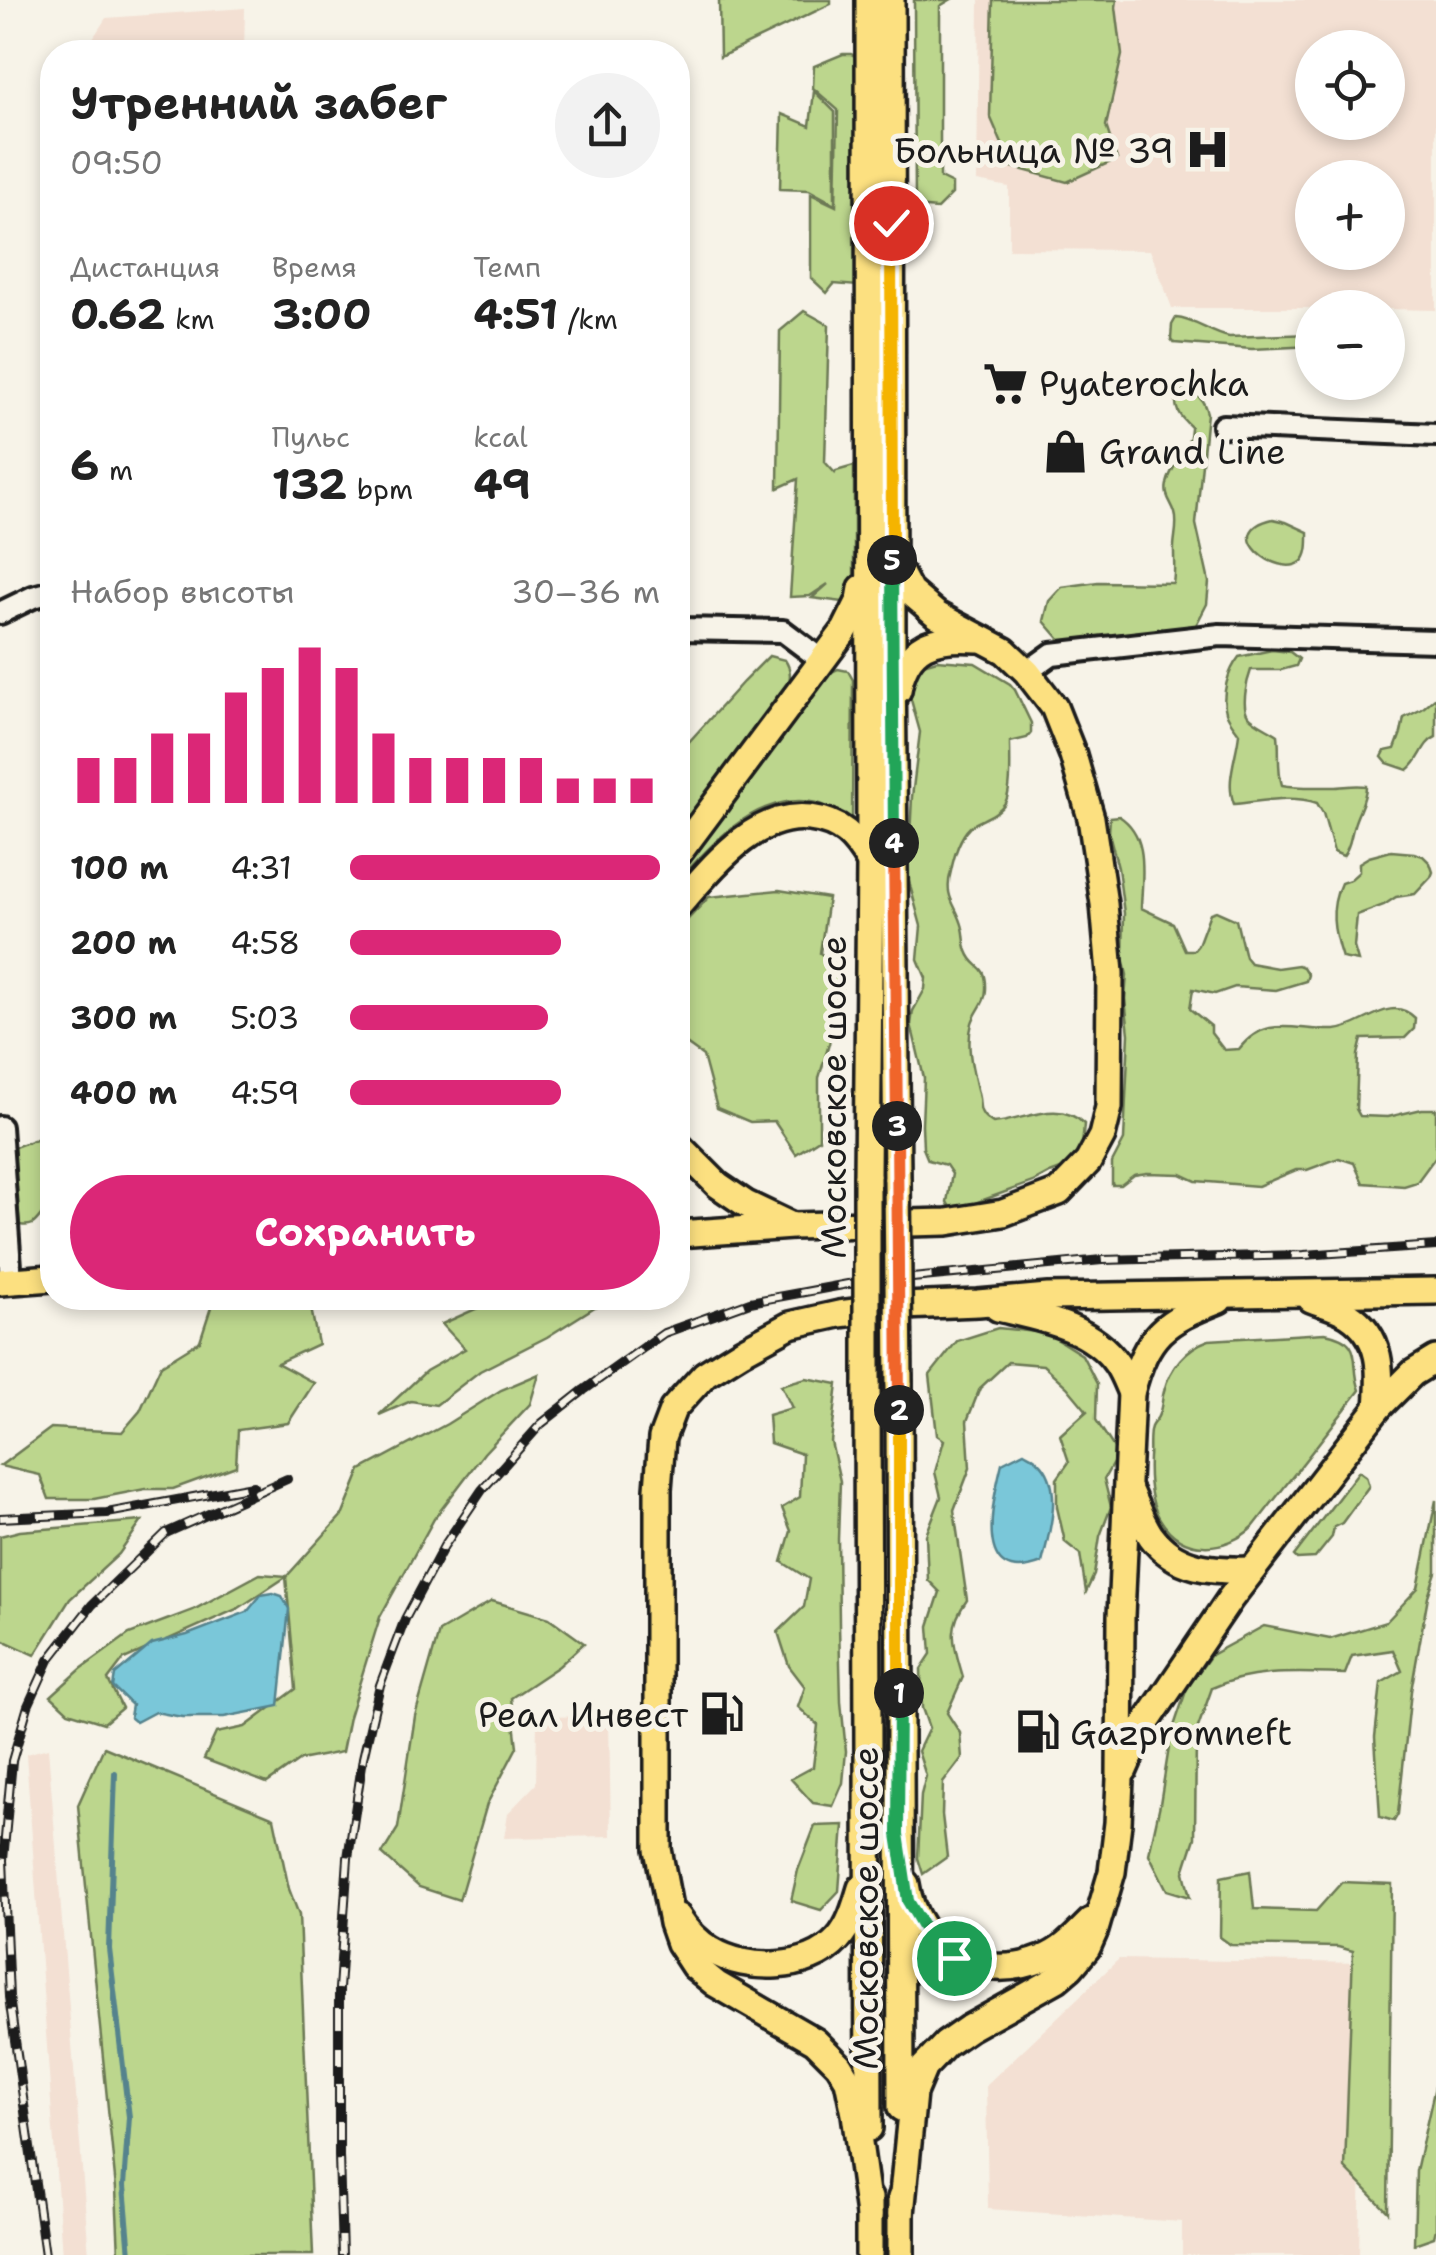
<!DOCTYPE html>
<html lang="ru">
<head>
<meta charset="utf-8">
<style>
	:root { --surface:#fff; --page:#f2f2f2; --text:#222; --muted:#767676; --accent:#db2777 }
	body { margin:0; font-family:"Shantell Sans",sans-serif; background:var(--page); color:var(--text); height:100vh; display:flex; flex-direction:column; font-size:38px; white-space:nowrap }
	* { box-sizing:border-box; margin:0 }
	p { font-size:32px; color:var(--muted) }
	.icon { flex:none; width:55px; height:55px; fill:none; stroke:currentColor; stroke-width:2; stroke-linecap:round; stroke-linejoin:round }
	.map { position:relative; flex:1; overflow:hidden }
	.sheet { position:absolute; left:40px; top:40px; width:650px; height:1270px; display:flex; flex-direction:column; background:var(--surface); border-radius:40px; box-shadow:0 5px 15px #0003 }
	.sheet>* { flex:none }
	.controls { position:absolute; left:1295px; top:30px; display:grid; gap:20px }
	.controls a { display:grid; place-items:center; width:110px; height:110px; border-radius:50%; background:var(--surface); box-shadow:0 5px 15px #0003; font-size:50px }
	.pin { position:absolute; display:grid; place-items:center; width:85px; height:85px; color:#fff; margin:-42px; border:5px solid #fff; border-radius:50%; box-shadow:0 2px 10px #0007 }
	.km { position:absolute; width:50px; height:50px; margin:-25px; border-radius:50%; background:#222; color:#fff; font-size:28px; line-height:50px; text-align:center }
	.round { display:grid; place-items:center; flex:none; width:105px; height:105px; border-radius:52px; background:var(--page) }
	.overview { display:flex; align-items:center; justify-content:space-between; height:170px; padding:0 30px }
	h1 { font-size:45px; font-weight:700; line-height:75px }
	.figures { display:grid; grid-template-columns:repeat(3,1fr); gap:15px; height:170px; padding:10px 30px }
	.figures div { display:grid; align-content:center }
	.figures b { font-size:42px; font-weight:700 }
	.figures small { font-size:28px; font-weight:400 }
	.figures p { font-size:28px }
	.chart { height:280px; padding:20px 30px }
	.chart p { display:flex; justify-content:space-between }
	.chart svg { width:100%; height:180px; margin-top:10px; stroke:var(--accent); stroke-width:6 }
	.cta { display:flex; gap:20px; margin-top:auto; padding:20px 30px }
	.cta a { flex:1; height:115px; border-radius:60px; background:var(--accent); color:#fff; font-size:40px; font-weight:700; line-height:115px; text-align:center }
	ul { padding:0 30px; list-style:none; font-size:32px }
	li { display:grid; grid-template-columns:160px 120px 1fr; align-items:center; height:75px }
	li i { height:25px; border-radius:12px; background:var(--accent) }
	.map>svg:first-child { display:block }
	.built { fill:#f3e0d3; fill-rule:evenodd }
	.green { fill:#bcd68d; stroke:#6c7954; stroke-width:2.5 }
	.water { fill:#7ac7d9; stroke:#54838d; stroke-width:2.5 }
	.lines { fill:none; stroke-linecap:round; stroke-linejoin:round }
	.stream { stroke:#54838d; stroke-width:6 }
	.minor-casing { stroke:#1c1c1c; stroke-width:28 }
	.major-casing { stroke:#1c1c1c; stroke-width:32 }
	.minor { stroke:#f7f3e8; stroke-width:20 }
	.major { stroke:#fce080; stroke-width:25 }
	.rail-casing { stroke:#1c1c1c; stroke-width:10 }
	.rail { stroke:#f7f3e8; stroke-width:6; stroke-dasharray:19; stroke-linecap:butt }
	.major-bridge-casing { stroke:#1c1c1c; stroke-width:32; stroke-linecap:butt }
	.major-bridge { stroke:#fce080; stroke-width:25 }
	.split-1-casing { stroke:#fff; stroke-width:20 }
	.split-2-casing { stroke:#fff; stroke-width:20 }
	.split-3-casing { stroke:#fff; stroke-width:20 }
	.split-4-casing { stroke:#fff; stroke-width:20 }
	.split-5-casing { stroke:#fff; stroke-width:20 }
	.split-6-casing { stroke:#fff; stroke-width:20 }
	.split-1 { stroke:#22a559; stroke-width:12 }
	.split-2 { stroke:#f5b400; stroke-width:12 }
	.split-3 { stroke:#f0652b; stroke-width:12 }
	.split-4 { stroke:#f0652b; stroke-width:12 }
	.split-5 { stroke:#22a559; stroke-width:12 }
	.split-6 { stroke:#f5b400; stroke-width:12 }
	.labels { text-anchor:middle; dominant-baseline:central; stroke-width:10; stroke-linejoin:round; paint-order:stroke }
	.poi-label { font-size:35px; fill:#1c1c1c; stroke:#f7f3e8; text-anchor:start }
	.street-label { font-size:35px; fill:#1c1c1c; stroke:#f7f3e8 }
</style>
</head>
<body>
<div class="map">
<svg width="1436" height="2255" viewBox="0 0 1436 2255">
	<rect width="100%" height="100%" fill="#f7f3e8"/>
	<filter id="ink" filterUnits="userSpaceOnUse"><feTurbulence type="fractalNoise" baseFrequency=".01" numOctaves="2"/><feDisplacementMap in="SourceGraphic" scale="20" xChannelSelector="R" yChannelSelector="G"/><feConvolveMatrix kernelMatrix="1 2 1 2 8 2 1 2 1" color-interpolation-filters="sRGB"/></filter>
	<g filter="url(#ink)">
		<!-- built -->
		<g class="built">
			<path d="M979,0H1436V310L1388,309V308H1172L1150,250L1009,249V187L977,181ZM1312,48H1388V122H1312ZM1312,178H1388V252H1312Z"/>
			<polygon points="245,8 244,52 84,52 106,18"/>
			<polygon points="609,1716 611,1836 504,1838 508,1813 536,1784 537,1717"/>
			<polygon points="48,1748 89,2255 62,2255 26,1754"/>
			<polygon points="1119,1959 1365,1963 1359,2255 1182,2255 1182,2222 988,2209 986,2085"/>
		</g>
		<!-- green -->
		<g class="green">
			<polygon points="719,0 831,0 831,4 720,57"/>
			<polygon points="914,0 950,0 940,6 940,178 952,184 952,194 937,209 915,207"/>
			<polygon points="993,0 1117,0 1116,7 1122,55 1106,126 1117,159 1067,182 1012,167 990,116"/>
			<polygon points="843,54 851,54 860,59 858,286 834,284 827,293 811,278 811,194 836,206 838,110 813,88 814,66"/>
			<polygon points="814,91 835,112 835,204 809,190 780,189 782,114 810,126"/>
			<polygon points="804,311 829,325 825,462 835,473 836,471 854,466 854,591 843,602 812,598 828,584 810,596 790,597 798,479 778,488 780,331"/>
			<path d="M1176,318C1194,319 1210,333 1229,337L1312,334V346L1252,349L1174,343L1171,339L1172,325Z"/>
			<path d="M1184,389C1198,394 1203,398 1207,413L1196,524L1209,582L1207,604L1195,627L1186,631L1065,648L1062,642L1044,621L1049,601L1062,587L1098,582L1173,583C1175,572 1174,563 1174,552C1173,540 1179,525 1175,513C1172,502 1164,497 1167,484C1171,463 1192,449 1191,427C1180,417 1172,408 1178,392Z"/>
			<path d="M1273,519L1286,522L1308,532C1308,541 1309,556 1301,562C1278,579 1217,532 1273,519Z"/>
			<path d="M1272,650L1290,652L1299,659L1296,666L1281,670H1251C1247,681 1241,705 1248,715C1254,723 1270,729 1278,735C1280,752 1277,769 1282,785C1298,788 1316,787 1333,787C1344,787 1354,784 1366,786C1366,801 1358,811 1354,825C1350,837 1351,846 1343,856L1334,852L1323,813L1317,803C1290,794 1260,802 1234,804C1225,781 1237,756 1239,733C1234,726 1228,719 1226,712C1221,694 1228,671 1239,657Z"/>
			<path d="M769,656L785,660C795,675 788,686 780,701L678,832V754L743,682Z"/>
			<path d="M937,660L975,663L1010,684L1015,690L1031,723V733L1027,738L1010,742C1010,758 1012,790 1005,803C998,814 985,818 974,824C961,832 954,856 951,871C943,899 957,904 963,928C965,935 964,944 967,951C974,971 987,962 986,989C986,1003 976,1010 972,1023C965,1048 974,1074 979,1098C980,1103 979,1109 982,1113C984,1118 989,1120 993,1123C1024,1121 1058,1098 1084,1124L1082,1146L1069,1166L1050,1173L1033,1182L975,1203L950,1207L947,1202L952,1174L946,1165L928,1160L923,1148L922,1125L924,1078L911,1024L913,1011L925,989L926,978L918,959L921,926L908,878L912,797L920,732L908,689L916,666Z"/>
			<path d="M838,669L848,671L853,680L852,822C841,816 829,806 817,803C758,790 713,843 678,881V873L829,673Z"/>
			<path d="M1436,697V737C1422,743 1422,759 1408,770L1387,763L1382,757L1385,751L1395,749L1401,733L1404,718L1422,709Z"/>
			<path d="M1119,816C1150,836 1142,875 1141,908L1173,923L1185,950H1194L1198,945L1210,913L1216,911L1236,920L1245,957L1250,963L1277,968L1298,965L1303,967L1308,975L1306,981L1276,990L1235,987L1215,994L1193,989L1190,1009L1211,1026V1033L1224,1050L1239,1049C1267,1013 1297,1032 1335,1030C1363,1028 1390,993 1415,1018L1414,1029L1405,1038L1362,1039L1358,1055L1356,1109L1360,1116L1388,1117L1422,1109H1436V1156L1417,1182L1404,1186L1363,1183L1354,1163L1339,1158L1307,1170H1296L1258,1186L1196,1181L1181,1174L1147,1173L1134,1175L1121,1185H1112V1163L1124,1140L1129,1034L1125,999L1127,975L1123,958L1124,913L1118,868L1109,833L1110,817Z"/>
			<path d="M1391,851L1414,853L1423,856L1430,863L1433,872L1431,877L1415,894L1396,897L1384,905L1357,915L1354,947L1358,961L1342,958C1333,931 1329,909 1341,883L1350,880L1359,872V863L1369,857Z"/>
			<polygon points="779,890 828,898 820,953 844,973 836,1020 819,1078 819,1139 796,1154 774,1121 750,1122 717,1108 703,1056 678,1038 678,1015 686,984 678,984 678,930 709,897"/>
			<path d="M52,1133C53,1160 59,1194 41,1215C34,1224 32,1227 20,1225L12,1148Z"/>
			<polygon points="214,1298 301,1298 311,1308 318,1344 277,1363 314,1383 288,1423 238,1430 236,1466 173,1489 145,1489 94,1499 49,1499 40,1475 0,1466 51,1428 122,1432 140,1411 161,1365 200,1341"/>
			<polygon points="500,1298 609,1298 547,1337 480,1371 436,1405 411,1401 379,1415 426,1371 465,1349 442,1324"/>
			<path d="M998,1328L1047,1333L1082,1355L1097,1384L1096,1420L1118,1454L1104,1479L1111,1507L1100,1536L1094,1575L1086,1592L1080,1554L1065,1542L1057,1507V1479L1069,1462L1060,1435L1087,1411L1067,1387L1043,1365L1008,1362L980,1388L967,1421L970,1468L954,1510L967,1600C946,1629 954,1645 963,1677L947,1713L960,1733L962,1758L943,1783L942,1815L947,1857L923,1874L918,1858L921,1795L926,1776L918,1751L929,1728L922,1708L921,1669L931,1654L929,1626L940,1592L928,1580L926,1535L941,1497L935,1472L944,1440L937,1435L930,1375L957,1341Z"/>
			<path d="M1325,1333C1367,1341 1349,1364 1360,1390L1254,1526C1227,1552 1182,1556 1160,1519C1150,1502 1148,1478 1149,1458C1150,1449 1148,1435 1151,1427C1153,1422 1158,1419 1159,1414C1162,1407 1162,1398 1164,1391C1170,1367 1186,1348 1209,1340Z"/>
			<polygon points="539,1374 530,1404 484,1453 434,1519 380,1617 349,1717 342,1752 300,1760 267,1783 204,1759 216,1733 245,1727 296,1689 286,1577 239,1608 124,1659 108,1680 122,1708 104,1723 68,1712 51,1696 81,1669 129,1634 193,1610 260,1574 287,1576 343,1514 361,1470 447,1424 501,1390"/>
			<polygon points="806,1378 838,1384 831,1442 840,1481 838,1539 839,1625 841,1702 846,1751 843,1783 833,1806 813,1803 791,1779 813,1767 818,1725 798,1707 805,1687 789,1666 778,1632 804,1607 809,1579 782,1562 791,1531 782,1508 800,1497 802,1454 770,1443 768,1415 792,1408 781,1385"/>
			<polygon points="1359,1471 1366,1476 1369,1486 1342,1523 1334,1527 1332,1537 1315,1558 1297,1559 1294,1556"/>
			<path d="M1436,1500V1572L1428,1596L1411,1691L1398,1814L1394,1821L1380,1817L1375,1737L1381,1683L1402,1671L1393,1650L1352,1656L1345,1674C1300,1673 1254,1669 1212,1688L1196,1733L1195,1838L1184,1872L1190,1897L1167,1890L1149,1854L1160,1804L1171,1735L1187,1688L1211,1655L1264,1626L1330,1639L1386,1622L1418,1588Z"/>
			<polygon points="142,1521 119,1554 70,1599 35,1655 0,1639 0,1536 20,1531"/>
			<polygon points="492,1601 549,1618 584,1643 559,1666 511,1698 517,1747 487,1804 459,1900 419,1887 382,1854 398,1828 415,1716 439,1632"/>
			<polygon points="104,1747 274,1818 289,1889 299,1915 313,2255 119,2255 116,2189 78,1805"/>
			<polygon points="844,1825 839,1891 821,1910 791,1901 798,1870 815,1826"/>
			<polygon points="1250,1871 1254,1909 1316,1911 1342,1882 1392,1884 1388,2212 1345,2168 1353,1951 1338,1947 1231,1945 1220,1937 1221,1877"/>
			<polygon points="1436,2082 1436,2229 1434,2237 1414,2244 1416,2171"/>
		</g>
		<!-- water -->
		<g class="water">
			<path d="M1024,1452C1029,1455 1034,1457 1038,1461C1065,1485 1049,1534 1042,1563C971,1590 993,1500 1002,1463Z"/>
			<polygon points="273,1593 282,1596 289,1609 279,1706 224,1717 182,1717 155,1712 136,1722 130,1717 132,1705 113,1687 115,1675 152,1644 187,1635 247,1612 261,1595"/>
		</g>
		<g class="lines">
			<!-- stream -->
			<polyline class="stream" points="115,1773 109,1949 129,2117 124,2186 130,2255"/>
			<defs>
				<g id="minor">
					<polyline points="1223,426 1436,435"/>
					<polyline points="0,613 33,597 52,592"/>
					<polyline points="678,629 783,631 823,661"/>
					<polyline points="1027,672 1052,654 1220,635 1436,641"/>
					<polyline points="0,1127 11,1281"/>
				</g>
				<g id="major">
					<polyline points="891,0 892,657 897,1180"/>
					<path d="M898,690C906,643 934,636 978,639"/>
					<polyline points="678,854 845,630 860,600 862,588"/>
					<path d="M678,906C711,869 754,811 810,818C841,822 855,837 870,863"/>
					<polyline points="678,1145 718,1185 746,1204 788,1224"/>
					<polyline points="867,1177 870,863 869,0"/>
					<polyline points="678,1234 792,1226 947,1222 1003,1213 1059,1192 1088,1162 1102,1136 1109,1107 1110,973 1104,904 1091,818 1073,755 1054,707 1027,672 1005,651 937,615 910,592 894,562"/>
					<polyline points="0,1282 52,1278"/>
					<path d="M1311,1299C1323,1304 1337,1307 1348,1314C1383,1337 1381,1371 1378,1408"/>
					<path d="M998,1308C1040,1318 1091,1326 1117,1364C1123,1373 1127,1384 1131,1393"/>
					<polyline points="867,1383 869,2128"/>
					<polyline points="899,1383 901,2108"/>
					<path d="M1130,1493C1136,1507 1142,1523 1151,1536C1176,1570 1213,1571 1252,1570"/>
					<polyline points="1124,1770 1142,1729 1230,1599 1378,1408 1413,1373 1436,1359"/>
					<path d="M906,1884C915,1950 980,1984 1042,1959C1062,1952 1076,1936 1091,1921"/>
					<path d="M678,1917C687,1931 697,1942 711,1950C747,1972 809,1971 838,1939C850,1926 856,1905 861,1888"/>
					<polyline points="869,2198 869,2255"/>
					<polyline points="901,2198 901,2255"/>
					<path d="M901,2214L913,2093L924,2067L946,2044L969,2028L1057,1979L1071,1967L1087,1948L1095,1930L1112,1872L1118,1823L1120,1779L1121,1616L1131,1393C1147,1333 1163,1322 1219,1300"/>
					<polyline points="869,2215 855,2114 848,2080 839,2065 815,2041 716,1984 694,1966 679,1943 672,1923 658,1849 658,1489 662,1438 673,1409 705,1374 742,1351 790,1325 839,1314 903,1306 978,1303 1048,1297 1436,1291"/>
				</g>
			</defs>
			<!-- minor casing -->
			<use href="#minor" class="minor-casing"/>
			<!-- major casing -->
			<use href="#major" class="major-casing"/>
			<!-- minor -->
			<use href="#minor" class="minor"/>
			<!-- major -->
			<use href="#major" class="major"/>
			<defs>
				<g id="rail">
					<polyline points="0,1518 107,1513 253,1486"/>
					<polyline points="45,2255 9,1997 3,1860 12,1761 28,1706 49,1660 92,1605 166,1533 287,1479"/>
					<polyline points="342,2255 339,2156 339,1989 348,1858 363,1758 380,1685 405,1619 444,1546 482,1490 541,1424 584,1390 664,1333 750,1302 848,1284 1102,1260 1304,1255 1436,1246"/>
				</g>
			</defs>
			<!-- rail casing -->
			<use href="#rail" class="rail-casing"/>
			<!-- rail -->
			<use href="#rail" class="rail"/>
			<defs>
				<g id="major-bridge">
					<polyline points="867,1177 867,1383"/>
					<polyline points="897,1180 899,1383"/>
				</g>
			</defs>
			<!-- major-bridge casing -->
			<use href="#major-bridge" class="major-bridge-casing"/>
			<!-- major-bridge -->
			<use href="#major-bridge" class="major-bridge"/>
		</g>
	</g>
	<g class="lines" filter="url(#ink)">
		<defs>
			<polyline id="split-1" points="899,1693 898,1834 908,1901 930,1938 954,1958"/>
			<polyline id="split-2" points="899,1693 899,1410"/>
			<polyline id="split-3" points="897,1126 899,1410"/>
			<polyline id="split-4" points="894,843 897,1126"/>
			<polyline id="split-5" points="892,560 894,843"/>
			<polyline id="split-6" points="891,223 892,560"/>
		</defs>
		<!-- split-1 casing -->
		<use href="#split-1" class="split-1-casing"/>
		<!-- split-2 casing -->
		<use href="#split-2" class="split-2-casing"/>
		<!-- split-3 casing -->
		<use href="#split-3" class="split-3-casing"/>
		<!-- split-4 casing -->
		<use href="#split-4" class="split-4-casing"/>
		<!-- split-5 casing -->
		<use href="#split-5" class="split-5-casing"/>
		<!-- split-6 casing -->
		<use href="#split-6" class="split-6-casing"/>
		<!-- split-1 -->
		<use href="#split-1" class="split-1"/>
		<!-- split-2 -->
		<use href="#split-2" class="split-2"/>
		<!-- split-3 -->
		<use href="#split-3" class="split-3"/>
		<!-- split-4 -->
		<use href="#split-4" class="split-4"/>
		<!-- split-5 -->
		<use href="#split-5" class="split-5"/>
		<!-- split-6 -->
		<use href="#split-6" class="split-6"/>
	</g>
	<!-- icons -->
	<defs>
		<symbol id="hospital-bare" viewBox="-9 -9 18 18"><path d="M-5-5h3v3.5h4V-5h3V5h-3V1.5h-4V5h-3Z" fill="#1c1c1c" stroke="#f7f3e8" stroke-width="2.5" paint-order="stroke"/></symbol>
		<symbol id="supermarket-bare" viewBox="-9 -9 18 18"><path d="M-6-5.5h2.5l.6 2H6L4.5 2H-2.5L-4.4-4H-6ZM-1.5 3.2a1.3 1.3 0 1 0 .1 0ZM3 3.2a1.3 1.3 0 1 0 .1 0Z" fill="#1c1c1c" stroke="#f7f3e8" stroke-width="2.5" paint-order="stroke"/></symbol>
		<symbol id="shop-bare" viewBox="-9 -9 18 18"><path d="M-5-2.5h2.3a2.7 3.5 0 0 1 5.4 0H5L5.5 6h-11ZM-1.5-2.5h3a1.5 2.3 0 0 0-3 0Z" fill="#1c1c1c" stroke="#f7f3e8" stroke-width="2.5" paint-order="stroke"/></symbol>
		<symbol id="fuel-bare" viewBox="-9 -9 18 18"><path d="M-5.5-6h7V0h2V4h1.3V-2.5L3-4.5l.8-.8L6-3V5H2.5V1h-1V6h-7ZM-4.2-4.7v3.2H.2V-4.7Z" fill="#1c1c1c" stroke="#f7f3e8" stroke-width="2.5" paint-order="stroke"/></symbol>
	</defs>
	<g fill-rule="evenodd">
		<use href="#hospital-bare" x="1176" y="118" width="63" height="63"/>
		<use href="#supermarket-bare" x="974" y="352" width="63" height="63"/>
		<use href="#shop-bare" x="1034" y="420" width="63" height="63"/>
		<use href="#fuel-bare" x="690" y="1682" width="63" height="63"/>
		<use href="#fuel-bare" x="1006" y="1700" width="63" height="63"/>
	</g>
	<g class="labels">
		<!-- poi labels -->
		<g class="poi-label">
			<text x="1174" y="150" text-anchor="end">Больница № 39</text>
			<text x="1039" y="383">Pyaterochka</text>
			<text x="1099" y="451">Grand Line</text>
			<text x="688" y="1714" text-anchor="end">Реал Инвест</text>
			<text x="1070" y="1732">Gazpromneft</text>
		</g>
		<!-- street labels -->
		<g class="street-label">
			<text transform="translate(833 1097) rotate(-90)">Московское шоссе</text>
			<text transform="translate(865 1908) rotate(-90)">Московское шоссе</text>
		</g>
	</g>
</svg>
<div class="controls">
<a><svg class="icon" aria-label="locate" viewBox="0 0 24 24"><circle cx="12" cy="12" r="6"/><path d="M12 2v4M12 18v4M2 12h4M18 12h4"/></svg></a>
<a>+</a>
<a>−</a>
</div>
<div class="pin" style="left:954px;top:1958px;background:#1e9e55"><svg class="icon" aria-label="arrive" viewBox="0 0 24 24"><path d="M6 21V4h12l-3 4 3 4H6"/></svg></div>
<div class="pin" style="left:891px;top:223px;background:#d93025"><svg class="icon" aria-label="check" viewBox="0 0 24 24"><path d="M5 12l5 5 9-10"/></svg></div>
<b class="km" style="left:899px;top:1693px">1</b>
<b class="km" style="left:899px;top:1410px">2</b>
<b class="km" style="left:897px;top:1126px">3</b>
<b class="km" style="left:894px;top:843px">4</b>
<b class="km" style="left:892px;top:560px">5</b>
<section class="sheet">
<div class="overview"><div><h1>Утренний забег</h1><p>09:50</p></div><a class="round"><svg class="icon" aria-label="share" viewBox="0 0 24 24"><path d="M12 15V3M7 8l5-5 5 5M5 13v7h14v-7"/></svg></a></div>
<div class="figures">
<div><p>Дистанция</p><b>0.62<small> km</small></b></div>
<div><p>Время</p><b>3:00</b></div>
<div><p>Темп</p><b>4:51<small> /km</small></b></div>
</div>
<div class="figures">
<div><b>6<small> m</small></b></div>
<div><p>Пульс</p><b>132<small> bpm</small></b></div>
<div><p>kcal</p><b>49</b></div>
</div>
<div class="chart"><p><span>Набор высоты</span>30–36 m</p>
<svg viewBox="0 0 160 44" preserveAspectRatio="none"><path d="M5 44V33M15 44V33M25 44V27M35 44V27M45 44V17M55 44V11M65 44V6M75 44V11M85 44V27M95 44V33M105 44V33M115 44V33M125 44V33M135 44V38M145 44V38M155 44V38"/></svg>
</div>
<ul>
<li><b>100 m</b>4:31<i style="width:100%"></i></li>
<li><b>200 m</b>4:58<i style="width:68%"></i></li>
<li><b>300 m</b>5:03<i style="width:64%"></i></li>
<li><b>400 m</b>4:59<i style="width:68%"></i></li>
</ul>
<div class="cta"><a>Сохранить</a></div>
</section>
</div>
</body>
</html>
